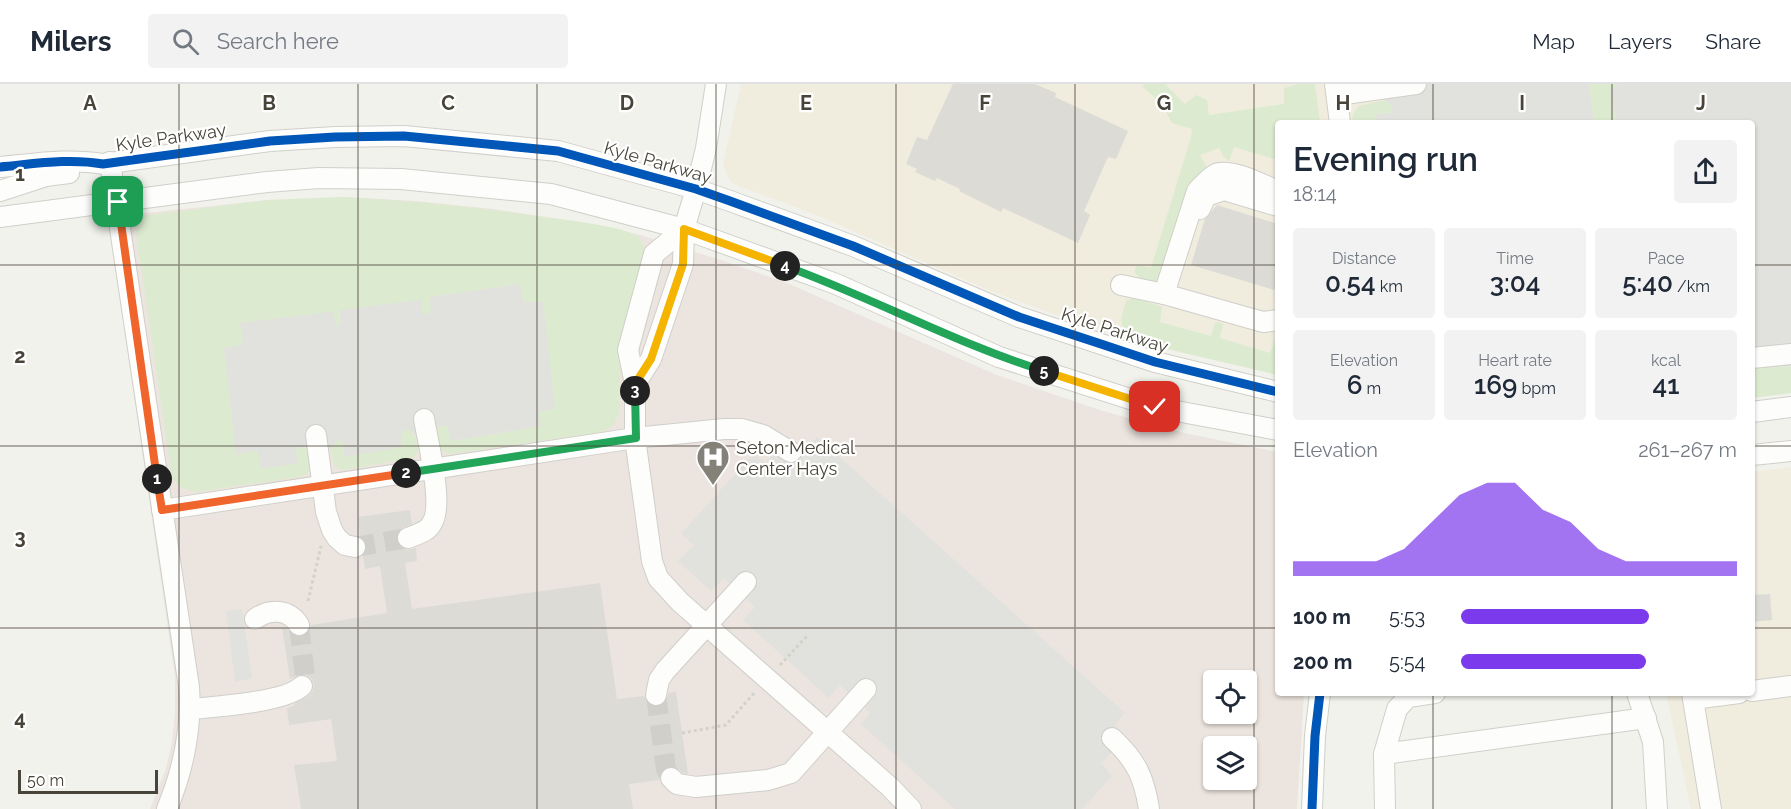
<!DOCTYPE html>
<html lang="en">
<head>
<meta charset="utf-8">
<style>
	:root { --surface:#fff; --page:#f2f2f3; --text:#1f2937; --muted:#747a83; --line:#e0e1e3; --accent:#7c3aed }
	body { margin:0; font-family:Raleway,sans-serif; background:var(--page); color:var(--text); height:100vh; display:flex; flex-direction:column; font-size:22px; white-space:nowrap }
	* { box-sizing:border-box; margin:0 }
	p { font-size:20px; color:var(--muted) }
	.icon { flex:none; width:33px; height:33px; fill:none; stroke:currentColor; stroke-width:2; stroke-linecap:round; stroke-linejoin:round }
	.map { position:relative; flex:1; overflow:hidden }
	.side { position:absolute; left:1275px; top:36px; width:480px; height:576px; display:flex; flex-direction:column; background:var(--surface); border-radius:6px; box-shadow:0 2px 4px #0004 }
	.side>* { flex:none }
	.tools { position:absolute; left:1203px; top:586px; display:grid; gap:12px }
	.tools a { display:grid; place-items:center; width:54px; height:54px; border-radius:6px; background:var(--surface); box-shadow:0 2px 4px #0004; font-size:30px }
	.scale { position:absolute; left:18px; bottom:15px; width:140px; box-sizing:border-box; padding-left:6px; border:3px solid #484439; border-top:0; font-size:16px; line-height:21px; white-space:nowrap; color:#484439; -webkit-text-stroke:4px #fff; paint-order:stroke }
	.pin { position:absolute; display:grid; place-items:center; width:51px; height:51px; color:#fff; margin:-26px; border-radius:12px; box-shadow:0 3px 9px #0006 }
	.km { position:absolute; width:30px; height:30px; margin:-15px; border-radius:50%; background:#222; color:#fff; font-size:16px; line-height:30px; text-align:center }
	.round { display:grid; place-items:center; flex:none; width:63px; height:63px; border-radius:6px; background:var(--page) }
	.head { display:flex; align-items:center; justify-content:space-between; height:102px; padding:0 18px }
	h1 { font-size:33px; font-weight:600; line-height:45px }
	.metrics { display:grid; grid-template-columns:repeat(3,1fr); gap:9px; height:102px; padding:6px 18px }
	.metrics div { display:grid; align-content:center; border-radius:6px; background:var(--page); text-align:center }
	.metrics b { font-size:26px; font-weight:600 }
	.metrics small { font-size:16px; font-weight:400 }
	.metrics p { font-size:16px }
	.chart { height:168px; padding:12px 18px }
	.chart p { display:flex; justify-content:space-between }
	.chart svg { width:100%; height:108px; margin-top:6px; fill:var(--accent); opacity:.7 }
	ul { padding:0 18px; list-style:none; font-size:20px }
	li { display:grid; grid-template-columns:96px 72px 1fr; align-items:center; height:45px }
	li i { height:15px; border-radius:8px; background:var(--accent) }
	header { display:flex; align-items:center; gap:36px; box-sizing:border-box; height:84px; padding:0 30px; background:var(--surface); border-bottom:2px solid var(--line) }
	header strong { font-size:28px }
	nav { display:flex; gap:33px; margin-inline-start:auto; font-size:21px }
	.search { width:420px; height:54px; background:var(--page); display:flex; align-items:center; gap:15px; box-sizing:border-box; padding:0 21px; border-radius:6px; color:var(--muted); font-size:22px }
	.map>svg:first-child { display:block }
	.commercial { fill:#f0ecde }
	.medical { fill:#ece4de; fill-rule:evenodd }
	.green { fill:#dcebcf }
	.parking { fill:#e1e1dd }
	.building { fill:#dcdbd6 }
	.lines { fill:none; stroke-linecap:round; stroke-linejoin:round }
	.minor-tunnel { stroke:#d0cfc9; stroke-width:20; stroke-dasharray:20 10; stroke-linecap:butt }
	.minor-casing { stroke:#d0cfca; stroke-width:22 }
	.path { stroke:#d2d2cb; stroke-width:3; stroke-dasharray:3 3; stroke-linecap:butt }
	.minor { stroke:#fdfdfc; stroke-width:20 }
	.cycleway-casing { stroke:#fff; stroke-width:13 }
	.cycleway { stroke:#0057b8; stroke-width:9 }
	.split-1-casing { stroke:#fff; stroke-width:12 }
	.split-2-casing { stroke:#fff; stroke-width:12 }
	.split-3-casing { stroke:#fff; stroke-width:12 }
	.split-4-casing { stroke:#fff; stroke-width:12 }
	.split-5-casing { stroke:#fff; stroke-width:12 }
	.split-6-casing { stroke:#fff; stroke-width:12 }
	.split-1 { stroke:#f0652b; stroke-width:8 }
	.split-2 { stroke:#f0652b; stroke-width:8 }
	.split-3 { stroke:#22a559; stroke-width:8 }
	.split-4 { stroke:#f5b400; stroke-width:8 }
	.split-5 { stroke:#22a559; stroke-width:8 }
	.split-6 { stroke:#f5b400; stroke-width:8 }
	.grid { fill:none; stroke:#484439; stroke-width:1.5; stroke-opacity:0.55 }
	.labels { text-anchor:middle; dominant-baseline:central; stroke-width:4.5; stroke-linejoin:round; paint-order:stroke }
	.street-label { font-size:18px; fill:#484439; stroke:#fff }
	.poi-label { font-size:18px; fill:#484439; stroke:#fff; text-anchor:start }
	.grid-label { font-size:20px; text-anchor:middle; font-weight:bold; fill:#484439; stroke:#fff; stroke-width:4.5; stroke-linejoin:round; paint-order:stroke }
</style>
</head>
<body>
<header>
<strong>Milers</strong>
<div class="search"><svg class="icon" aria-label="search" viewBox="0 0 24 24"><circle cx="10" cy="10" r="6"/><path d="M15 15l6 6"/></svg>Search here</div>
<nav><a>Map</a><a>Layers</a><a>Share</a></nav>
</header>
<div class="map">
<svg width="1791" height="725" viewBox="0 0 1791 725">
	<rect width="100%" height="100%" fill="#f2f2ed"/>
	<!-- commercial -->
	<g class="commercial">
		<polygon points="741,0 1791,0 1791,309 1752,314 1752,39 1278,39 1278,291 1140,259 1072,237 991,207 811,129 739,102 730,97 723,81"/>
		<polygon points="1791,383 1791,725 1691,725 1666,609 1752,609 1752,388"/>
	</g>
	<!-- medical -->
	<path class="medical" d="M344,113L416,117L493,125L580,138L637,150L721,176L787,199L997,291L1103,327L1184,349L1278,368V609H1304L1297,725H150L166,684L172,658L175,629V593L108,133L268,116ZM1214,597H1246V630H1214ZM1214,663H1246V696H1214Z"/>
	<!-- green -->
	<g class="green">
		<polygon points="1144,0 1165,0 1185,20 1196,11 1207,16 1209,31 1284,20 1284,4 1298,0 1315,0 1320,39 1278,39 1278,76 1234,63 1229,77 1224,73 1219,64 1200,71 1206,82 1206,85 1197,91 1190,101 1159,199 1140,194 1134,188 1137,181 1151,184 1191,53 1192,45 1172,39 1161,19 1143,3"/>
		<polygon points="1589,0 1618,0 1611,6 1616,39 1594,39"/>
		<polygon points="1385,16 1392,22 1392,26 1390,29 1376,30 1377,39 1352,39 1353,30 1359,22"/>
		<path d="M344,113C416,117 487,124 558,135C580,138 619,142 638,152L646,166L622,264L619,311L620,326L614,340L605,347L596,349L449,370L440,366L436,348L442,341L448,342L451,357L541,342L538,327L542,218H523L520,200L430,213L431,227L426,231L422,229L420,216L339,228L340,240L336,243L333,228H331L240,239L243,259L241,261L224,264L236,371L258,366L261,384L297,379L298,377L295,367L301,362L309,367L312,384L306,391L298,393L196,408L179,403L172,394L136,148L142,132L268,116Z"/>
		<path d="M1135,214L1162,223L1160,238L1211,252L1215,239L1219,238L1223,240L1220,254L1270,269L1275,256L1278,252V291L1137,258C1119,245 1118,237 1127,216Z"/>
		<polygon points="1791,282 1791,309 1752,314 1752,285"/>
		<polygon points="404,346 410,346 416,353 418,367 413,374 342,386 334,382 331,365 338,356 343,358 344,373 401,363 401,351"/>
	</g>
	<!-- parking -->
	<g class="parking">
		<polygon points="1384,0 1589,0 1594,39 1377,39 1376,30 1390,29 1392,26 1392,22 1385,16"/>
		<polygon points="1618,0 1791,0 1791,282 1752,285 1752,39 1616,39 1611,6"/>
		<polygon points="520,200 523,218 543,218 555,325 539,327 541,342 450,357 448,342 445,341 438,343 436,348 415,350 410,346 404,346 401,351 401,363 344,373 343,358 338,356 331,365 309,367 305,363 298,363 295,367 298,377 297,379 261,385 258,366 236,371 224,264 240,261 243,259 240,239 331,228 333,228 336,243 340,240 340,226 421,216 422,229 427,231 431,227 430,213"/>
		<polygon points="788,353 806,366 817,353 1125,629 1115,641 1126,653 1101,679 1112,692 1082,725 955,725 861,640 870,629 840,601 829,614 743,536 755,523 724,494 711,507 678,477 694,461 681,450 753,370 766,379"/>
		<polygon points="242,525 252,594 235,598 226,527"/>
	</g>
	<!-- building -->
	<g class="building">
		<polygon points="953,0 1035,0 1056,9 1055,13 1128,47 1116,75 1108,73 1084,127 1090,131 1078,159 1003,124 1001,128 959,107 960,105 937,94 935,97 915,88 917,85 906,80 917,53 927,56"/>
		<polygon points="1217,121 1278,140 1278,207 1191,181 1205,135"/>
		<polygon points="410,426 412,440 399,446 396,453 397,459 401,464 407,466 416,464 417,477 405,479 412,525 600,499 617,615 644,612 649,620 659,622 665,618 669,609 676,608 688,690 683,689 675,683 668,682 662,686 659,696 629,700 633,725 301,725 294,681 337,677 331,635 289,641 287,624 294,622 294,620 309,612 313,607 314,601 312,595 307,591 301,590 290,595 282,544 286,544 294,552 300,553 307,550 311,541 387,529 380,482 365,485 363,472 367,466 366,460 360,453 358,433"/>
		<polygon points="1770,510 1772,536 1752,538 1752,511"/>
	</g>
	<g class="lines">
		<!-- minor-tunnel -->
		<g class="minor-tunnel">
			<polyline points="355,463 408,454"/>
			<polyline points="299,541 305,593 302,602"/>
			<polyline points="656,611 666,685 671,694"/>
		</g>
		<defs>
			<g id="minor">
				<polyline points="1335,0 1340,39"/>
				<polyline points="1337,11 1416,0"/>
				<path d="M110,78L189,603C192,646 183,686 167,725"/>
				<path d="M0,83C34,80 69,74 103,80L270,57L335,53L404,52L558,67L696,105L730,117L853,162L1019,233L1104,261L1155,278L1278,308"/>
				<polyline points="0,107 46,92 69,89"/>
				<path d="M1278,107C1263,101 1235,86 1219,89C1211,91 1203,101 1197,107L1164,210L1263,238L1278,236"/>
				<polyline points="1200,125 1206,112 1224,106 1278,122"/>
				<polyline points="0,133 267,98 319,94 401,95 551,110 684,145 836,200 999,273 1155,323 1278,346"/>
				<polyline points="684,145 654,170 628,266 635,300 635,354 652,477 658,494 680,518 890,703 911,725"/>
				<polyline points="1121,201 1164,210"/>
				<polyline points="1752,274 1791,270"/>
				<polyline points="635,300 651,275 683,180 684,145 696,105 706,64 716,0"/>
				<polyline points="1752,328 1791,323"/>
				<polyline points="316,351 326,428 332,446 337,454 345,461 355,463"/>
				<polyline points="1752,371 1791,367"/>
				<polyline points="162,426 635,354 724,345 742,345 763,351 791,368"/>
				<path d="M408,454C417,450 428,448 432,439C444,421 428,358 424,335"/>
				<path d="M255,535C270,524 289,525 299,541"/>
				<polyline points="1752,607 1791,602"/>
				<polyline points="1637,609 1653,658 1657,725"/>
				<polyline points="1692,609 1711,725"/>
				<polyline points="656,611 659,596 665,587 746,498"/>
				<polyline points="1693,615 1739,609"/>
				<path d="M191,625C215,623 286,618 302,602"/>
				<path d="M1112,654C1136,676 1144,693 1149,725"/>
				<polyline points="1384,670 1397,625 1408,613 1435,609"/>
				<polyline points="671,694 677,700 696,703 768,696 791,689 866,605"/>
				<polyline points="1312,725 1315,652 1320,609"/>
				<polyline points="1385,725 1384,670 1646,634"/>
			</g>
		</defs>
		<!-- minor casing -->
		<use href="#minor" class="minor-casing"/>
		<!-- path -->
		<g class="path">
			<polyline points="308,517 321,462"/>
			<polyline points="780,581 807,552"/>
			<polyline points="682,649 726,641 756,607"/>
		</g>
		<!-- minor -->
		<use href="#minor" class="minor"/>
		<defs>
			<g id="cycleway">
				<path d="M0,83C34,80 69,74 103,80L270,57L335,53L404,52L558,67L696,105L730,117L853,162L1019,233L1104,261L1155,278L1278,308"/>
				<polyline points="1312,725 1315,652 1320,609"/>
			</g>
		</defs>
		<!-- cycleway casing -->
		<use href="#cycleway" class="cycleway-casing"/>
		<!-- cycleway -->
		<use href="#cycleway" class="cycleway"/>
	</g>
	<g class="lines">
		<defs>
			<polyline id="split-1" points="118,118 157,395"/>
			<polyline id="split-2" points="157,395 162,426 406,389"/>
			<polyline id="split-3" points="406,389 636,354 635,307"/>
			<polyline id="split-4" points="635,307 635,300 651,275 683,180 684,145 785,182"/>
			<path id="split-5" d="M785,182C873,214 955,259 1044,287"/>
			<polyline id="split-6" points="1044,287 1155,323"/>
		</defs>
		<!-- split-1 casing -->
		<use href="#split-1" class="split-1-casing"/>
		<!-- split-2 casing -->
		<use href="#split-2" class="split-2-casing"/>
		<!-- split-3 casing -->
		<use href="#split-3" class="split-3-casing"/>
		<!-- split-4 casing -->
		<use href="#split-4" class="split-4-casing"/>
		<!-- split-5 casing -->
		<use href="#split-5" class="split-5-casing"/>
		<!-- split-6 casing -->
		<use href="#split-6" class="split-6-casing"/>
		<!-- split-1 -->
		<use href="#split-1" class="split-1"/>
		<!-- split-2 -->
		<use href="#split-2" class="split-2"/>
		<!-- split-3 -->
		<use href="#split-3" class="split-3"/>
		<!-- split-4 -->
		<use href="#split-4" class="split-4"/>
		<!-- split-5 -->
		<use href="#split-5" class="split-5"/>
		<!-- split-6 -->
		<use href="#split-6" class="split-6"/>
	</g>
	<!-- grid -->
	<path class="grid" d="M179,0V725M358,0V725M537,0V725M716,0V725M896,0V725M1075,0V725M1254,0V725M1433,0V39M1612,0V39M0,181H1278M1752,181H1791M0,362H1278M1752,362H1791M0,544H1278M1752,544H1791M1433,609V725M1612,609V725"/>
	<!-- icons -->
	<defs>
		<symbol id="hospital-pin" viewBox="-11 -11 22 30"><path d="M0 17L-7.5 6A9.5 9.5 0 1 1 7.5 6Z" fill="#848178" stroke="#fff"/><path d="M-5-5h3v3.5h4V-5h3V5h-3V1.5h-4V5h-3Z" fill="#fff"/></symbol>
	</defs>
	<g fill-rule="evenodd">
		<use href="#hospital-pin" x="694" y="354" width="38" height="52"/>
	</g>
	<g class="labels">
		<!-- street labels -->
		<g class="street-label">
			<text transform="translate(171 53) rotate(-8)">Kyle Parkway</text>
			<text transform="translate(658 78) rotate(16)">Kyle Parkway</text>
			<text transform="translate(1115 246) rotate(18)">Kyle Parkway</text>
		</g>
		<!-- poi labels -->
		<g class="poi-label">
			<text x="736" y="363">Seton Medical<tspan x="736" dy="21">Center Hays</tspan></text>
		</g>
	</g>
	<g class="grid-label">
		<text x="90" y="26">A</text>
		<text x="269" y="26">B</text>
		<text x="448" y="26">C</text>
		<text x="627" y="26">D</text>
		<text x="806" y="26">E</text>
		<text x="985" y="26">F</text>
		<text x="1164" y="26">G</text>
		<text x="1343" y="26">H</text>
		<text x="1522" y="26">I</text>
		<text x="1701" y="26">J</text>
		<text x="20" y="97">1</text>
		<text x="20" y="279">2</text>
		<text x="20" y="460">3</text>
		<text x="20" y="641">4</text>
	</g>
</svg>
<div class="tools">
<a><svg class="icon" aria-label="locate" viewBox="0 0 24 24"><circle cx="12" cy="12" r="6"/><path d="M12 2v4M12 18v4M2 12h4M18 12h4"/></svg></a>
<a><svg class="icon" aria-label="layers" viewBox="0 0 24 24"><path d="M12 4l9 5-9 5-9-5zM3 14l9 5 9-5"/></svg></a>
</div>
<div class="scale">50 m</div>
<div class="pin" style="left:118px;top:118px;background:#1e9e55"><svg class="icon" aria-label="arrive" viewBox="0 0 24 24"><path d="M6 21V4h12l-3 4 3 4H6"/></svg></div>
<div class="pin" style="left:1155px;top:323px;background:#d93025"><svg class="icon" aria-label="check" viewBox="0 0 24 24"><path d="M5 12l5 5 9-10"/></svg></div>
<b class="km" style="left:157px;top:395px">1</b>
<b class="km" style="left:406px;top:389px">2</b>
<b class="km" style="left:635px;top:307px">3</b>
<b class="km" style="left:785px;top:182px">4</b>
<b class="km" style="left:1044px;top:287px">5</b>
<section class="side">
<div class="head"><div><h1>Evening run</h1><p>18:14</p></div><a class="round"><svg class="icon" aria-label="share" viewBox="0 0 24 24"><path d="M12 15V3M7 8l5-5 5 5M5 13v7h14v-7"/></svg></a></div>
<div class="metrics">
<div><p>Distance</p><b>0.54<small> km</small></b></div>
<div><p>Time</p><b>3:04</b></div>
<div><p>Pace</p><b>5:40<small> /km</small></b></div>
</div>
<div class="metrics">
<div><p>Elevation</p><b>6<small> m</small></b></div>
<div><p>Heart rate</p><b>169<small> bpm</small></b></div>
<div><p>kcal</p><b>41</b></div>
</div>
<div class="chart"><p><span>Elevation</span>261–267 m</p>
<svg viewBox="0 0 160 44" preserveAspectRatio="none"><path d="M0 44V38L10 38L20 38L30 38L40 33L50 22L60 11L70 6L80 6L90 17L100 22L110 33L120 38L130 38L140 38L150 38L160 38V44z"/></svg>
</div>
<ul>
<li><b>100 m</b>5:53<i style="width:68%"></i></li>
<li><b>200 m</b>5:54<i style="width:67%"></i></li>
</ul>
</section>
</div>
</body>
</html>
